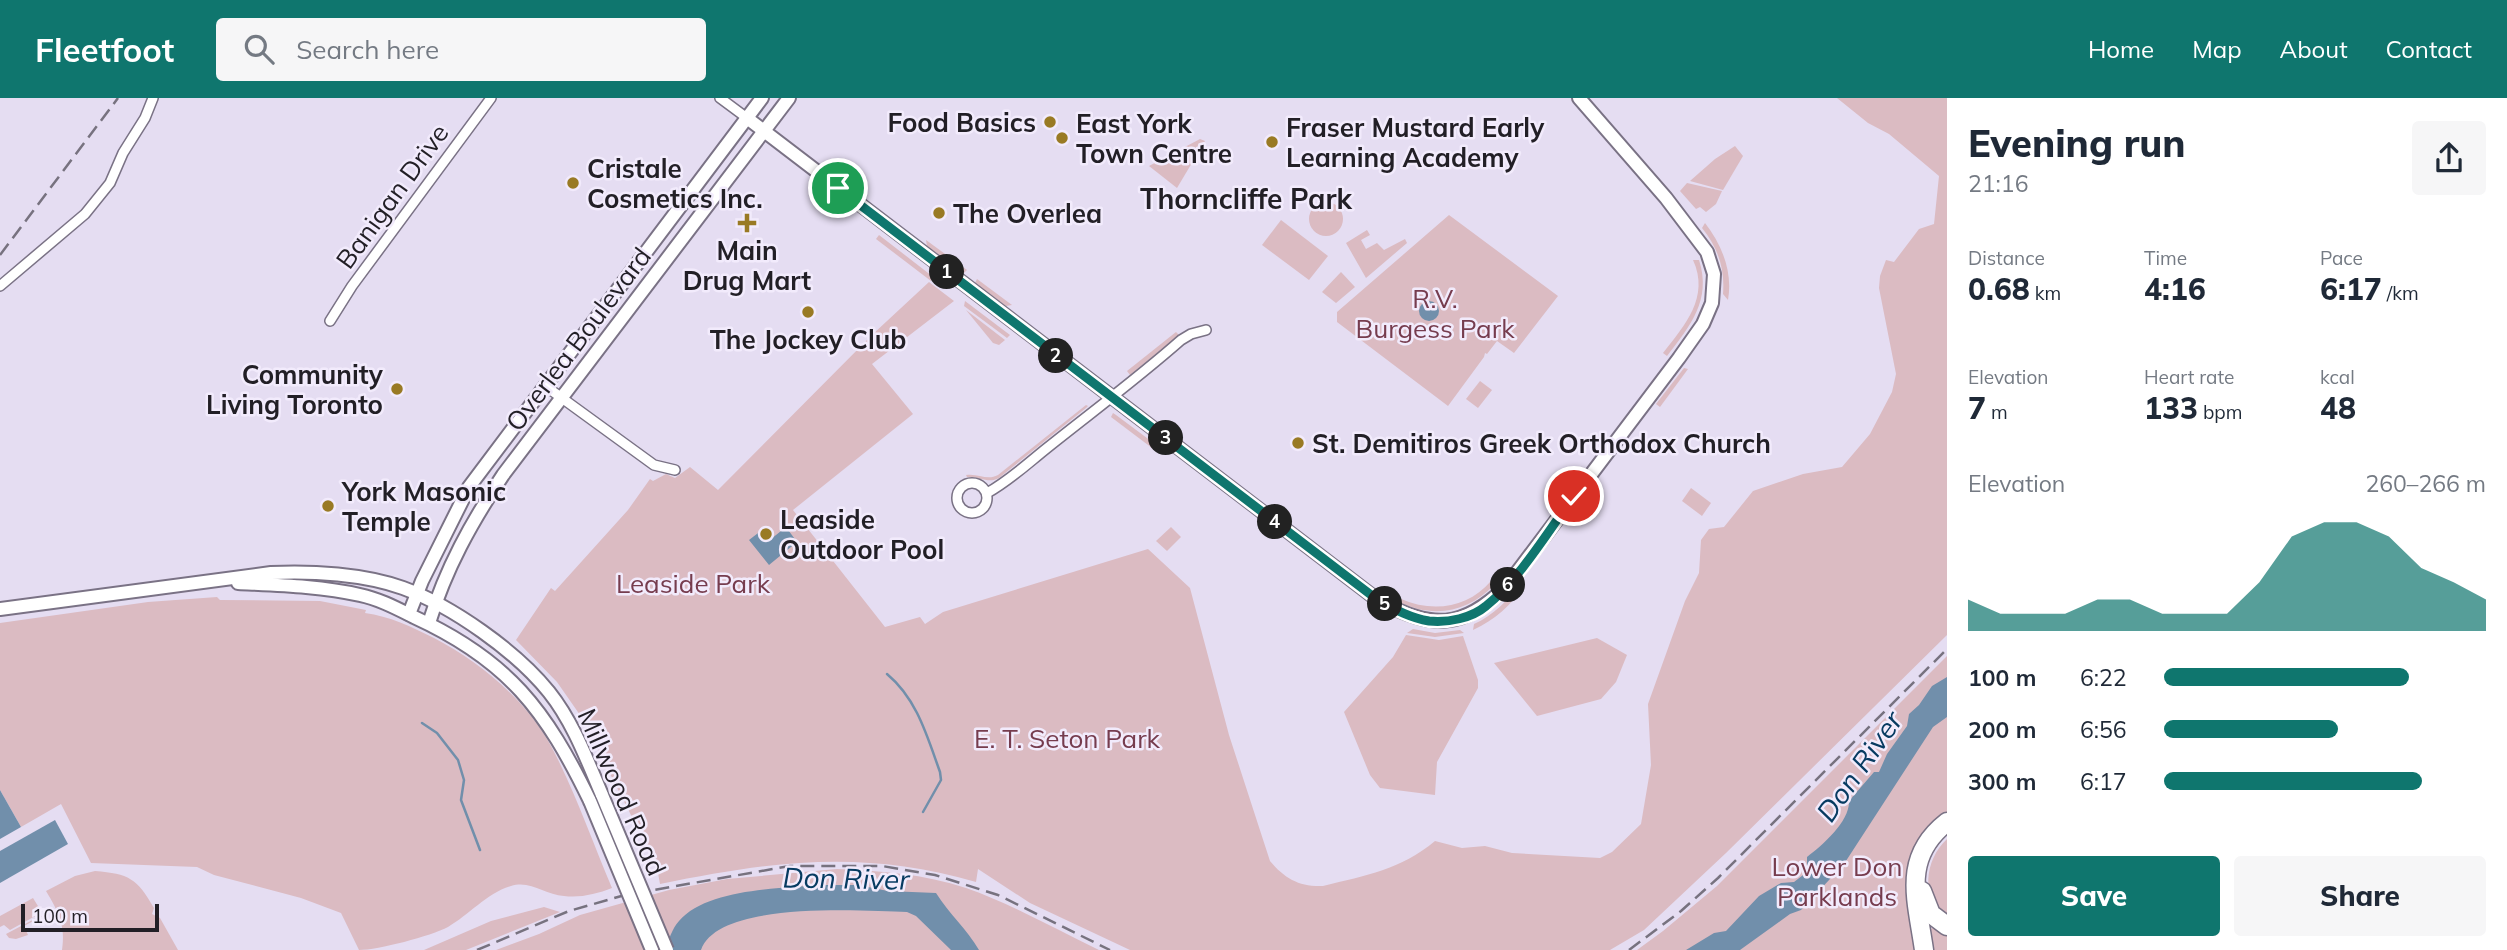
<!DOCTYPE html>
<html lang="en">
<head>
<meta charset="utf-8">
<style>
	:root { --surface:#fff; --page:#f6f6f7; --text:#1f2937; --muted:#747a83; --accent:#0f766e }
	body { margin:0; font-family:Mulish,sans-serif; background:var(--page); color:var(--text); height:100vh; display:flex; flex-direction:column; font-size:26px; white-space:nowrap }
	* { box-sizing:border-box; margin:0 }
	p { font-size:23px; color:var(--muted) }
	.icon { flex:none; width:38px; height:38px; fill:none; stroke:currentColor; stroke-width:2; stroke-linecap:round; stroke-linejoin:round }
	.map { position:relative; flex:1; overflow:hidden }
	.details { display:flex; flex-direction:column; background:var(--surface); width:560px }
	.details>* { flex:none }
	.scale { position:absolute; left:21px; bottom:18px; width:138px; box-sizing:border-box; padding-left:7px; border:4px solid #221f26; border-top:0; font-size:19px; line-height:24px; white-space:nowrap; color:#221f26; -webkit-text-stroke:5px #f2ebfc; paint-order:stroke }
	.pin { position:absolute; display:grid; place-items:center; width:60px; height:60px; color:#fff; margin:-30px; border:4px solid #fff; border-radius:50%; box-shadow:0 2px 7px #0007 }
	.km { position:absolute; width:35px; height:35px; margin:-18px; border-radius:50%; background:#222; color:#fff; font-size:19px; line-height:35px; text-align:center }
	.round { display:grid; place-items:center; flex:none; width:74px; height:74px; border-radius:7px; background:var(--page) }
	.summary { display:flex; align-items:center; justify-content:space-between; height:119px; padding:0 21px }
	h1 { font-size:38px; font-weight:800; line-height:52px }
	.stats { display:grid; grid-template-columns:repeat(3,1fr); gap:10px; height:119px; padding:7px 21px }
	.stats div { display:grid; align-content:center }
	.stats b { font-size:30px; font-weight:800 }
	.stats small { font-size:19px; font-weight:400 }
	.stats p { font-size:19px }
	.chart { height:196px; padding:14px 21px }
	.chart p { display:flex; justify-content:space-between }
	.chart svg { width:100%; height:126px; margin-top:7px; fill:var(--accent); opacity:.7 }
	.primary-button { display:flex; gap:14px; margin-top:auto; padding:14px 21px }
	.primary-button a { flex:1; height:80px; border-radius:7px; background:var(--accent); color:#fff; font-size:28px; font-weight:800; line-height:80px; text-align:center }
	.primary-button a+a { background:var(--page); color:var(--text) }
	ul { padding:0 21px; list-style:none; font-size:23px }
	li { display:grid; grid-template-columns:112px 84px 1fr; align-items:center; height:52px }
	li i { height:18px; border-radius:9px; background:var(--accent) }
	header { display:flex; align-items:center; gap:42px; box-sizing:border-box; height:98px; padding:0 35px; background:var(--accent); color:#fff }
	header strong { font-size:33px }
	nav { display:flex; gap:38px; margin-inline-start:auto; font-size:24px }
	.search { width:490px; height:63px; background:var(--page); display:flex; align-items:center; gap:18px; box-sizing:border-box; padding:0 24px; border-radius:7px; color:var(--muted); font-size:26px }
	main { display:flex; flex:1; min-height:0 }
	.map>svg:first-child { display:block }
	.green { fill:#dbbbc2 }
	.water { fill:#718fab }
	.lines { fill:none; stroke-linecap:round; stroke-linejoin:round }
	.stream { stroke:#718fab; stroke-width:2.5 }
	.street-casing { stroke:#7a7285; stroke-width:12 }
	.secondary-casing { stroke:#7a7285; stroke-width:16 }
	.highway-casing { stroke:#7a7285; stroke-width:21 }
	.street { stroke:#fff; stroke-width:9 }
	.secondary { stroke:#fff; stroke-width:12 }
	.highway { stroke:#fff; stroke-width:18 }
	.rail { stroke:#77727f; stroke-width:2.5; stroke-dasharray:14 7; stroke-linecap:butt }
	.secondary-bridge-casing { stroke:#7a7285; stroke-width:16; stroke-linecap:butt }
	.secondary-bridge { stroke:#fff; stroke-width:12 }
	.route-casing { stroke:#fff; stroke-width:14 }
	.route { stroke:#0f766e; stroke-width:9 }
	.poi-dot { fill:#997a24; stroke:#f2ebfc; stroke-width:2.5 }
	.labels { text-anchor:middle; dominant-baseline:central; stroke-width:5; stroke-linejoin:round; paint-order:stroke }
	.poi-label { font-size:26px; font-weight:bold; fill:#221f26; stroke:#f2ebfc; text-anchor:start }
	.street-label { font-size:26px; fill:#221f26; stroke:#f2ebfc }
	.park-label { font-size:26px; fill:#763c4e; stroke:#f2ebfc }
	.neighbourhood-label { font-size:28px; font-weight:bold; fill:#221f26; stroke:#f2ebfc }
	.water-label { font-size:28px; font-style:italic; fill:#073b61; stroke:#f2ebfc }
</style>
</head>
<body>
<header>
<strong>Fleetfoot</strong>
<div class="search"><svg class="icon" aria-label="search" viewBox="0 0 24 24"><circle cx="10" cy="10" r="6"/><path d="M15 15l6 6"/></svg>Search here</div>
<nav><a>Home</a><a>Map</a><a>About</a><a>Contact</a></nav>
</header>
<main>
<div class="map">
<svg width="1947" height="852" viewBox="0 0 1947 852">
	<rect width="100%" height="100%" fill="#e5ddf2"/>
	<!-- green -->
	<g class="green">
		<path d="M1837,0H1947V537L1726,755L1644,832L1610,852H1130L1030,805L978,771L976,784C863,751 773,763 660,786L658,775L662,772H659L580,617L557,584L516,542L551,490L555,493L628,412L650,381L653,383L666,376L675,380L690,369L718,392L873,236L929,184L954,203L872,266L913,316L793,412L885,529L920,519L925,526L943,514L1148,451L1190,490L1229,637L1270,763C1285,781 1300,789 1323,788C1367,777 1400,772 1435,743L1462,750L1485,748L1512,755L1600,760L1612,754L1641,726L1651,667L1648,606L1685,503L1699,475L1701,442L1709,431L1724,429L1753,393L1803,376L1842,369L1870,336L1892,294L1896,276L1879,190L1880,178L1886,162L1894,164L1919,131L1934,126L1939,78L1889,36L1868,25Z"/>
		<polygon points="1200,41 1205,43 1177,90 1149,68"/>
		<polygon points="1735,48 1743,58 1723,92 1690,83 1715,61"/>
		<polygon points="1687,85 1722,93 1716,106 1706,114 1700,109 1696,111 1680,93"/>
		<circle cx="1326" cy="121" r="17"/>
		<polygon points="1449,117 1558,198 1514,255 1497,243 1487,256 1485,255 1484,259 1448,308 1337,224 1337,214"/>
		<polygon points="1281,122 1328,158 1309,182 1262,147"/>
		<path d="M1705,125C1722,147 1733,174 1728,202L1723,196C1725,170 1718,150 1702,130Z"/>
		<polygon points="1367,132 1370,137 1361,142 1366,151 1377,145 1384,152 1405,141 1407,145 1366,180 1346,145"/>
		<polygon points="879,137 932,178 931,183 876,141"/>
		<polygon points="926,142 967,172 963,176 927,148"/>
		<path d="M1693,162H1699C1712,202 1690,228 1667,258L1663,255C1685,227 1710,199 1693,162Z"/>
		<polygon points="1341,174 1355,189 1336,205 1322,194"/>
		<polygon points="977,181 1012,207 1006,208 975,185"/>
		<polygon points="965,203 1010,237 1007,240 964,208"/>
		<polygon points="966,212 1005,242 999,247 993,245"/>
		<polygon points="1176,234 1179,237 1130,277 1127,273"/>
		<polygon points="1684,270 1688,271 1660,309 1656,306"/>
		<polygon points="1480,283 1492,292 1478,310 1466,301"/>
		<path d="M1086,307L1088,308L1086,310L999,380C988,386 979,378 967,379L966,377C978,375 987,383 998,377Z"/>
		<polygon points="1113,315 1116,317 1159,349 1156,353 1111,319"/>
		<polygon points="1691,390 1711,405 1702,418 1682,403"/>
		<polygon points="1171,429 1181,439 1167,453 1156,443"/>
		<path d="M1491,483L1495,486C1469,514 1434,521 1399,504L1401,501C1433,515 1468,510 1491,483Z"/>
		<path d="M1520,486L1524,488C1511,507 1495,522 1473,532L1474,526C1494,517 1507,503 1520,486Z"/>
		<path d="M217,499L220,502L320,503L366,512L365,515C389,518 412,529 434,540C480,564 526,602 551,648C575,693 592,743 612,790C597,796 580,800 564,798C545,797 531,782 511,788C487,795 469,817 448,829C431,838 378,852 359,852L341,815L301,800L214,777L197,769L91,765L61,706L21,729L0,692V525L148,504Z"/>
		<polygon points="1413,531 1435,535 1460,532 1464,535 1435,539 1407,535"/>
		<polygon points="1406,537 1439,542 1463,538 1478,582 1478,590 1437,664 1435,697 1380,690 1370,677 1344,614 1393,559"/>
		<polygon points="1597,540 1627,557 1616,584 1601,601 1537,618 1494,565"/>
		<polygon points="1947,558 1947,716 1910,765 1906,788 1915,852 1637,852 1663,833 1717,788"/>
		<path d="M1947,741V821C1920,802 1924,762 1947,741Z"/>
		<path d="M837,771C881,773 924,776 966,790C1012,806 1055,831 1099,852H496L539,836L580,817L669,792L727,781Z"/>
		<path d="M95,773C129,776 137,780 154,810L152,816L160,820L178,852H62C66,828 58,813 46,793L75,778Z"/>
		<polygon points="33,800 41,813 39,816 10,832 4,827 0,829 0,818"/>
		<polygon points="544,809 560,814 466,852 424,852 491,823"/>
		<polygon points="40,818 43,818 24,828 28,837 16,841 9,840 6,836"/>
		<polygon points="1933,830 1947,838 1947,852 1931,852 1930,831"/>
	</g>
	<!-- water -->
	<g class="water">
		<circle cx="1429" cy="213" r="10"/>
		<polygon points="786,429 797,444 769,467 749,442 762,432 771,441"/>
		<path d="M1947,579V619L1933,629L1844,766L1801,812L1790,816L1740,852H1686L1714,835L1726,833L1759,798L1781,785L1794,784L1807,774V759C1823,747 1850,723 1849,703L1874,674H1879L1887,656L1907,628L1909,616L1919,607L1932,588Z"/>
		<polygon points="0,692 21,729 0,741"/>
		<polygon points="55,722 68,746 0,785 0,753"/>
		<path d="M824,787H858L888,793L936,795C949,816 967,831 979,852H951L916,818L907,814C863,813 718,802 701,852H664C669,843 672,830 679,823C707,790 784,790 824,787Z"/>
	</g>
	<g class="lines">
		<!-- stream -->
		<g class="stream">
			<path d="M887,576C917,601 927,638 940,674L941,682L923,714"/>
			<polyline points="422,625 437,635 458,662 464,682 461,702 480,752"/>
		</g>
		<defs>
			<g id="street">
				<polyline points="720,0 747,20"/>
				<polyline points="0,188 85,116 110,85 123,55 145,20 153,0"/>
				<polyline points="330,223 352,188 491,0"/>
				<polyline points="544,287 654,367 675,372"/>
				<circle cx="972" cy="400" r="15"/>
				<path d="M987,395C1009,383 1027,366 1047,350C1092,314 1138,280 1181,242L1191,236L1206,232"/>
			</g>
			<g id="secondary">
				<path d="M747,20L1379,503C1433,531 1461,532 1506,489L1679,260L1703,226L1712,205L1714,176L1707,154L1666,100L1579,0"/>
				<path d="M238,485C278,487 320,488 360,497C379,501 396,510 414,519C508,562 546,612 590,703"/>
				<path d="M0,511L271,475C312,473 364,476 403,490C452,508 516,553 549,594C573,624 587,662 602,697"/>
				<polyline points="409,516 422,483 469,389 762,0"/>
				<path d="M429,525C446,470 471,425 503,377L789,0"/>
			</g>
			<g id="highway">
				<polyline points="1922,793 1931,816 1947,828"/>
				<path d="M1924,852C1917,802 1901,760 1947,724"/>
			</g>
		</defs>
		<!-- street casing -->
		<use href="#street" class="street-casing"/>
		<!-- secondary casing -->
		<use href="#secondary" class="secondary-casing"/>
		<!-- highway casing -->
		<use href="#highway" class="highway-casing"/>
		<!-- street -->
		<use href="#street" class="street"/>
		<!-- secondary -->
		<use href="#secondary" class="secondary"/>
		<!-- highway -->
		<use href="#highway" class="highway"/>
		<!-- rail -->
		<g class="rail">
			<polyline points="0,157 118,0"/>
			<polyline points="477,852 569,813 625,797 790,768 882,768 935,777 998,797 1110,852"/>
			<polyline points="1629,852 1681,813 1718,780 1947,551"/>
		</g>
		<defs>
			<g id="secondary-bridge">
				<polyline points="602,697 667,852"/>
				<polyline points="590,703 652,852"/>
			</g>
		</defs>
		<!-- secondary-bridge casing -->
		<use href="#secondary-bridge" class="secondary-bridge-casing"/>
		<!-- secondary-bridge -->
		<use href="#secondary-bridge" class="secondary-bridge"/>
	</g>
	<g class="lines">
		<defs>
			<path id="route" d="M838,90L1379,503C1396,512 1411,520 1429,523C1448,525 1472,520 1486,508C1519,482 1549,432 1574,398"/>
		</defs>
		<!-- route casing -->
		<use href="#route" class="route-casing"/>
		<!-- route -->
		<use href="#route" class="route"/>
	</g>
	<!-- markers -->
	<g class="poi-dot">
		<circle cx="1050" cy="24" r="7"/>
		<circle cx="1062" cy="40" r="7"/>
		<circle cx="1272" cy="44" r="7"/>
		<circle cx="573" cy="85" r="7"/>
		<circle cx="939" cy="115" r="7"/>
		<path d="M743.5 114.5h7v7h7v7h-7v7h-7v-7h-7v-7h7z"/>
		<circle cx="808" cy="214" r="7"/>
		<circle cx="397" cy="291" r="7"/>
		<circle cx="1298" cy="345" r="7"/>
		<circle cx="328" cy="408" r="7"/>
		<circle cx="766" cy="436" r="7"/>
	</g>
	<g class="labels">
		<!-- poi labels -->
		<g class="poi-label">
			<text x="1036" y="24" text-anchor="end">Food Basics</text>
			<text x="1076" y="25">East York<tspan x="1076" dy="30">Town Centre</tspan></text>
			<text x="1286" y="29">Fraser Mustard Early<tspan x="1286" dy="30">Learning Academy</tspan></text>
			<text x="587" y="70">Cristale<tspan x="587" dy="30">Cosmetics Inc.</tspan></text>
			<text x="953" y="115">The Overlea</text>
			<text x="747" y="152" text-anchor="middle">Main<tspan x="747" dy="30">Drug Mart</tspan></text>
			<text x="808" y="241" text-anchor="middle">The Jockey Club</text>
			<text x="383" y="276" text-anchor="end">Community<tspan x="383" dy="30">Living Toronto</tspan></text>
			<text x="1312" y="345">St. Demitiros Greek Orthodox Church</text>
			<text x="342" y="393">York Masonic<tspan x="342" dy="30">Temple</tspan></text>
			<text x="780" y="421">Leaside<tspan x="780" dy="30">Outdoor Pool</tspan></text>
		</g>
		<!-- street labels -->
		<g class="street-label">
			<text transform="translate(392 98) rotate(-54)">Banigan Drive</text>
			<text transform="translate(578 241) rotate(-53)">Overlea Boulevard</text>
			<text transform="translate(622 694) rotate(66)">Millwood Road</text>
		</g>
		<!-- park labels -->
		<g class="park-label">
			<text x="1435" y="200">R.V.<tspan x="1435" dy="30">Burgess Park</tspan></text>
			<text x="693" y="485">Leaside Park</text>
			<text x="1067" y="640">E. T. Seton Park</text>
			<text x="1837" y="768">Lower Don<tspan x="1837" dy="30">Parklands</tspan></text>
		</g>
		<!-- neighbourhood labels -->
		<g class="neighbourhood-label">
			<text x="1246" y="100">Thorncliffe Park</text>
		</g>
		<!-- water labels -->
		<g class="water-label">
			<text transform="translate(1859 668) rotate(-55)">Don River</text>
			<text transform="translate(846 780) rotate(1)">Don River</text>
		</g>
	</g>
</svg>
<div class="scale">100 m</div>
<div class="pin" style="left:838px;top:90px;background:#1e9e55"><svg class="icon" aria-label="arrive" viewBox="0 0 24 24"><path d="M6 21V4h12l-3 4 3 4H6"/></svg></div>
<div class="pin" style="left:1574px;top:398px;background:#d93025"><svg class="icon" aria-label="check" viewBox="0 0 24 24"><path d="M5 12l5 5 9-10"/></svg></div>
<b class="km" style="left:947px;top:174px">1</b>
<b class="km" style="left:1056px;top:258px">2</b>
<b class="km" style="left:1166px;top:340px">3</b>
<b class="km" style="left:1275px;top:424px">4</b>
<b class="km" style="left:1385px;top:506px">5</b>
<b class="km" style="left:1508px;top:487px">6</b>
</div>
<section class="details">
<div class="summary"><div><h1>Evening run</h1><p>21:16</p></div><a class="round"><svg class="icon" aria-label="share" viewBox="0 0 24 24"><path d="M12 15V3M7 8l5-5 5 5M5 13v7h14v-7"/></svg></a></div>
<div class="stats">
<div><p>Distance</p><b>0.68<small> km</small></b></div>
<div><p>Time</p><b>4:16</b></div>
<div><p>Pace</p><b>6:17<small> /km</small></b></div>
</div>
<div class="stats">
<div><p>Elevation</p><b>7<small> m</small></b></div>
<div><p>Heart rate</p><b>133<small> bpm</small></b></div>
<div><p>kcal</p><b>48</b></div>
</div>
<div class="chart"><p><span>Elevation</span>260–266 m</p>
<svg viewBox="0 0 160 44" preserveAspectRatio="none"><path d="M0 44V33L10 38L20 38L30 38L40 33L50 33L60 38L70 38L80 38L90 27L100 11L110 6L120 6L130 11L140 22L150 27L160 33V44z"/></svg>
</div>
<ul>
<li><b>100 m</b>6:22<i style="width:76%"></i></li>
<li><b>200 m</b>6:56<i style="width:54%"></i></li>
<li><b>300 m</b>6:17<i style="width:80%"></i></li>
</ul>
<div class="primary-button"><a>Save</a><a>Share</a></div>
</section>
</main>
</body>
</html>
